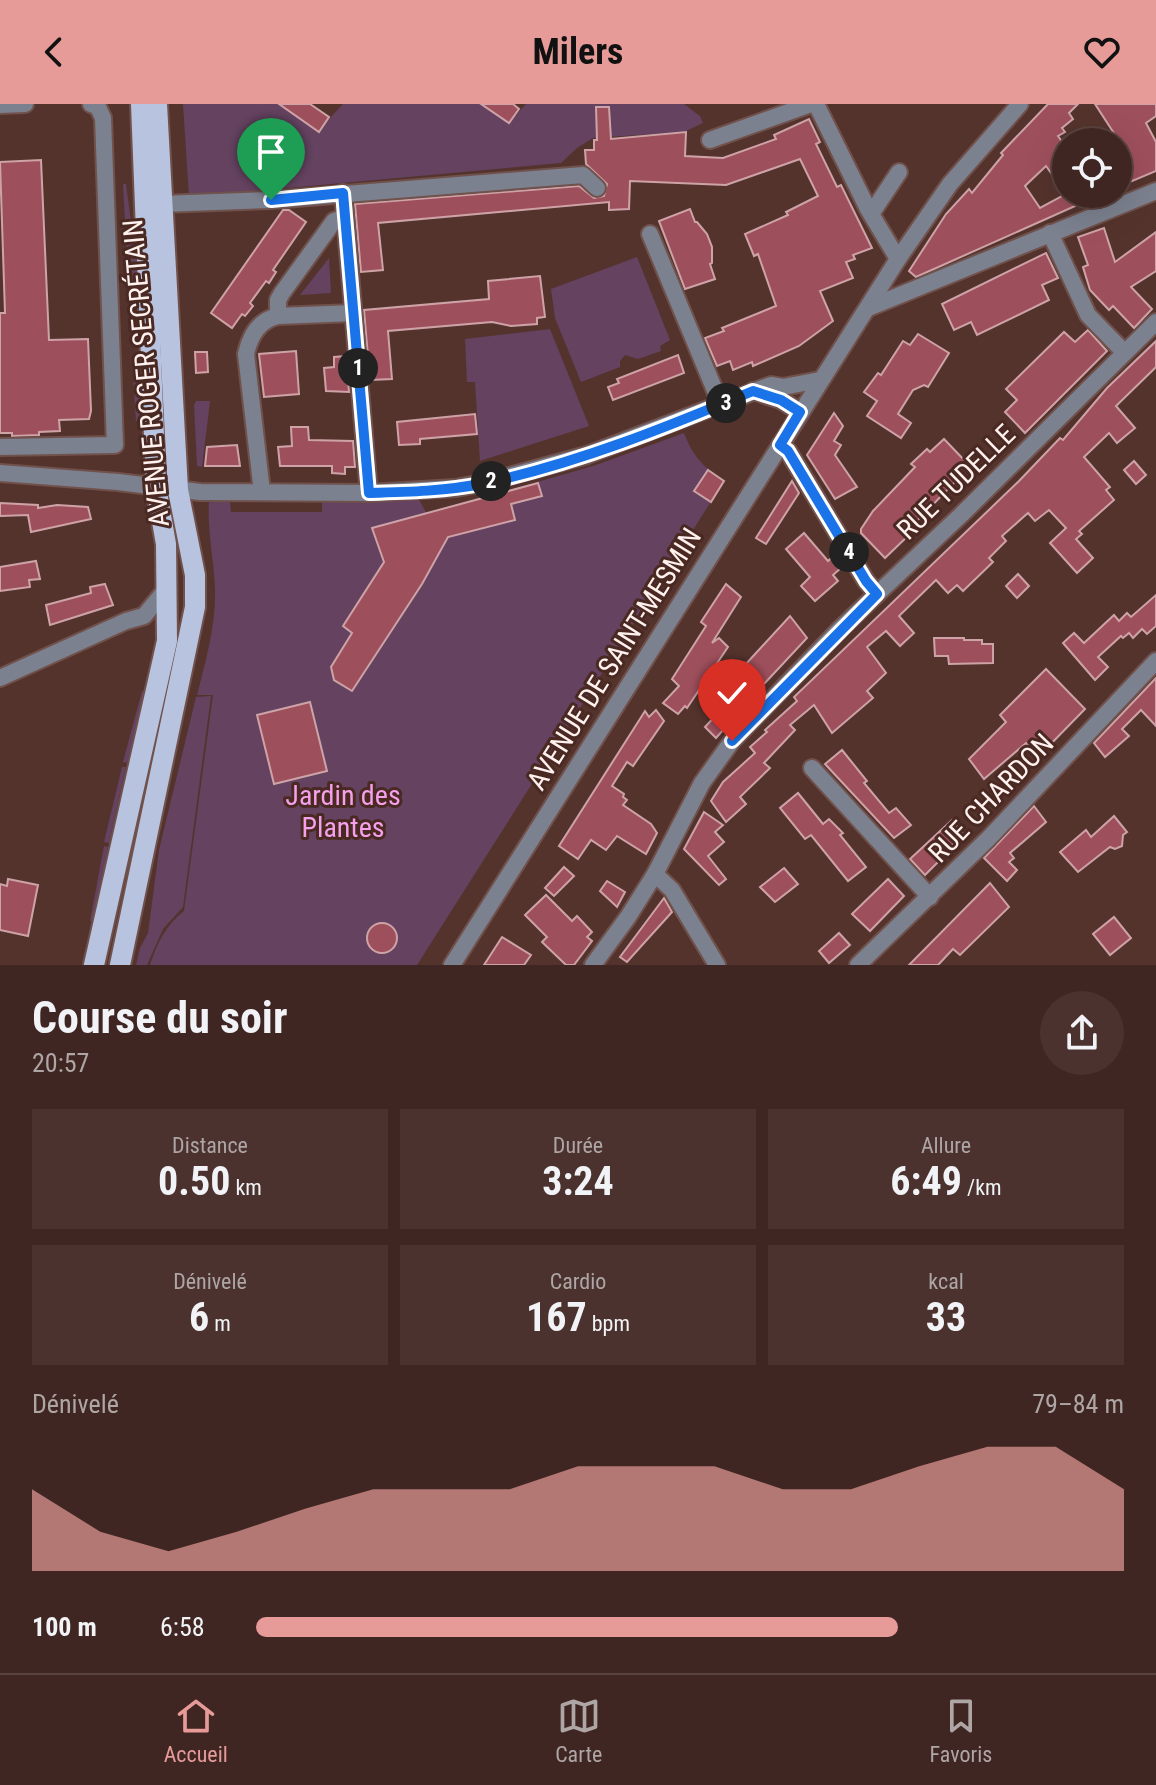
<!DOCTYPE html>
<html lang="fr">
<head>
<meta charset="utf-8">
<style>
	:root { --surface:#402622; --page:#4b322f; --text:#f1f3f6; --muted:#aea5a5; --line:#594340; --accent:#e69b98 }
	body { margin:0; font-family:"Roboto Condensed",sans-serif; background:var(--page); color:var(--text); height:100vh; display:flex; flex-direction:column; font-size:30px; white-space:nowrap }
	* { box-sizing:border-box; margin:0 }
	p { font-size:26px; color:var(--muted) }
	.icon { flex:none; width:44px; height:44px; fill:none; stroke:currentColor; stroke-width:2; stroke-linecap:round; stroke-linejoin:round }
	.map { position:relative; height:861px; overflow:hidden }
	.side { display:flex; flex-direction:column; background:var(--surface); flex:1 }
	.side>* { flex:none }
	.controls { position:absolute; left:1052px; top:24px; display:grid; gap:16px }
	.controls a { display:grid; place-items:center; width:80px; height:80px; border-radius:50%; background:var(--surface); box-shadow:0 8px 32px #0002,0 0 0 2px var(--line); font-size:40px }
	.pin { position:absolute; display:grid; place-items:center; width:68px; height:68px; color:#fff; margin:-82px -34px; border-radius:50% 50% 50% 0; rotate:-45deg; box-shadow:0 0 8px #0007 }
	.pin .icon { rotate:45deg }
	.km { position:absolute; width:40px; height:40px; margin:-20px; border-radius:50%; background:#222; color:#fff; font-size:22px; line-height:40px; text-align:center }
	.round { display:grid; place-items:center; flex:none; width:84px; height:84px; border-radius:42px; background:var(--page) }
	.overview { display:flex; align-items:center; justify-content:space-between; height:136px; padding:0 32px }
	h1 { font-size:44px; font-weight:700; line-height:60px }
	.figures { display:grid; grid-template-columns:repeat(3,1fr); gap:12px; height:136px; padding:8px 32px }
	.figures div { display:grid; align-content:center; border-radius:0px; background:var(--page); text-align:center }
	.figures b { font-size:40px; font-weight:700 }
	.figures small { font-size:22px; font-weight:400 }
	.figures p { font-size:22px }
	.chart { height:224px; padding:16px 32px }
	.chart p { display:flex; justify-content:space-between }
	.chart svg { width:100%; height:144px; margin-top:8px; fill:var(--accent); opacity:.7 }
	ul { padding:0 32px; list-style:none; font-size:26px }
	li { display:grid; grid-template-columns:128px 96px 1fr; align-items:center; height:60px }
	li i { height:20px; border-radius:10px; background:var(--accent) }
	header { display:flex; justify-content:space-between; align-items:center; height:104px; padding:0 32px; background:var(--accent); color:#111; font-size:36px; font-weight:700 }
	.tab-bar { display:flex; justify-content:space-around; align-items:center; height:112px; border-top:2px solid var(--line); background:var(--surface); font-size:22px; color:var(--muted) }
	.tab-bar a { display:grid; justify-items:center; gap:4px }
	.tab-bar .current { color:var(--accent) }
	.map>svg:first-child { display:block }
	.green { fill:#644260 }
	.building { fill:#9e4f5c; stroke:#cea3a8; stroke-width:2; fill-rule:evenodd }
	.lines { fill:none; stroke-linecap:round; stroke-linejoin:round }
	.minor-casing { stroke:#70514c; stroke-width:20 }
	.major-casing { stroke:#70514c; stroke-width:24 }
	.minor { stroke:#7c818f; stroke-width:16 }
	.major { stroke:#b8c3e0; stroke-width:20 }
	.route-casing { stroke:#fff; stroke-width:16 }
	.route { stroke:#1a73e8; stroke-width:10 }
	.labels { text-anchor:middle; dominant-baseline:central; stroke-width:6; stroke-linejoin:round; paint-order:stroke }
	.street-label { font-size:28px; fill:#fef1ee; stroke:#4a2923 }
	.park-label { font-size:28px; fill:#f4a0eb; stroke:#4a2923 }
</style>
</head>
<body>
<header><svg class="icon" aria-label="back" viewBox="0 0 24 24"><path d="M15 5l-7 7 7 7"/></svg>Milers<svg class="icon" aria-label="heart" viewBox="0 0 24 24"><path d="M12 20l-8-8c-3-5 5-10 8-4 3-6 11-1 8 4z"/></svg></header>
<div class="map">
<svg width="1156" height="861" viewBox="0 0 1156 861">
	<rect width="100%" height="100%" fill="#55332d"/>
	<!-- green -->
	<g class="green">
		<polygon points="183,0 279,0 318,27 343,0 481,0 509,19 526,0 684,0 700,12 703,19 684,28 593,34 577,44 561,59 189,93"/>
		<polygon points="123,80 126,80 135,149 127,151"/>
		<polygon points="637,153 670,236 660,242 661,247 638,255 625,251 620,257 620,263 581,278 555,214 551,185"/>
		<polygon points="136,154 137,166 132,189 128,189 127,155"/>
		<polygon points="329,154 331,189 300,191"/>
		<polygon points="550,225 589,322 480,357 475,278 467,278 465,235"/>
		<polygon points="137,255 142,267 144,317 136,317 132,256"/>
		<polygon points="196,297 210,297 202,363 197,362 194,301"/>
		<path d="M684,329C692,351 704,364 724,377L417,861H150C157,839 166,821 184,807L213,591H197C206,556 216,521 215,485C214,455 207,427 209,397L230,396L231,408H322V396L418,394L427,410L596,361Z"/>
		<polygon points="142,587 146,588 127,659 123,658"/>
		<polygon points="211,592 183,803 163,825 147,861 136,861 140,844 148,829 159,746 196,593"/>
		<polygon points="122,663 126,663 109,739 104,738"/>
		<polygon points="104,742 108,743 94,817 90,817"/>
	</g>
	<!-- building -->
	<g class="building">
		<polygon points="279,0 310,0 329,13 319,28"/>
		<polygon points="481,0 513,0 519,5 509,19"/>
		<path d="M1048,0H1078L1069,9L1073,15L1062,24L1065,28L1058,32L1066,43V90H1102L916,173L909,167L946,110L969,85L972,89L1003,51L1001,49ZM1046,62L1066,90L1040,104L1025,82Z"/>
		<polygon points="1095,0 1156,0 1156,12 1146,19 1156,38 1156,67 1118,83 1119,37"/>
		<polygon points="596,3 609,3 611,35 686,28 685,52 723,54 776,35 774,31 809,15 820,38 816,40 837,83 841,81 872,144 853,151 855,155 846,158 853,174 820,187 833,217 799,242 753,262 752,258 733,266 730,257 717,262 705,234 724,227 722,224 776,202 758,150 754,152 745,130 788,111 786,108 818,92 800,55 726,81 630,77 629,105 609,106 609,98 378,119 383,166 361,168 355,100 579,82 594,94 604,92 607,80 586,60 585,46 594,46 594,36 597,36"/>
		<polygon points="41,56 49,236 88,235 91,307 89,315 59,316 60,327 39,328 39,331 12,332 12,329 0,329 0,209 5,209 0,58"/>
		<polygon points="690,105 695,118 697,118 707,130 712,143 712,159 710,160 715,175 685,185 659,117"/>
		<polygon points="283,106 289,106 306,118 273,166 276,168 269,179 266,177 250,199 253,202 245,212 242,210 232,224 211,209"/>
		<polygon points="1104,124 1115,158 1156,128 1156,167 1131,183 1152,205 1134,224 1113,202 1109,206 1090,186 1083,163 1088,161 1078,133"/>
		<polygon points="1046,149 1058,174 1042,181 1049,196 977,231 971,218 954,226 942,200"/>
		<polygon points="540,172 545,213 537,214 537,220 511,222 492,218 388,227 392,275 370,276 364,206 489,195 488,177"/>
		<polygon points="1088,226 1107,247 1025,329 1005,308 1017,296 1006,285 1064,228 1075,238"/>
		<polygon points="918,230 949,249 928,283 924,281 913,286 898,310 911,319 901,334 867,312 877,297 864,288 878,269 881,271 903,237 910,241"/>
		<polygon points="1156,237 1156,263 1116,302 1135,324 1117,339 1109,329 1084,353 1110,383 1106,386 1114,396 1079,427 1082,430 1076,435 1093,454 1077,469 1050,439 1066,424 1049,406 1035,417 1028,409 1002,432 1006,437 989,454 993,458 963,487 957,481 948,489 936,476 899,512 914,529 900,542 886,527 867,543 886,569 867,587 873,594 832,629 814,601 790,621 795,626 764,659 770,664 740,693 746,700 726,718 711,697 723,678 755,649 750,643 767,628 765,626 797,597 794,593 1019,377 1060,334 1063,336 1107,284"/>
		<polygon points="296,247 299,290 264,293 259,250"/>
		<polygon points="195,248 207,248 208,268 196,269"/>
		<polygon points="678,251 684,269 613,296 608,283 619,279 617,275"/>
		<polygon points="346,252 349,288 326,287 324,264 334,263 334,253"/>
		<polygon points="834,309 843,322 834,337 841,341 835,351 857,383 835,395 807,351"/>
		<polygon points="475,310 477,330 420,335 420,340 399,341 397,318"/>
		<polygon points="291,323 308,323 309,336 353,337 355,363 345,363 345,370 332,369 332,362 280,362 278,343 292,342"/>
		<polygon points="944,335 967,359 954,372 957,376 910,424 913,427 885,454 861,429 861,425 873,407 915,363 911,360 927,345 930,348"/>
		<polygon points="237,341 240,362 205,362 207,343"/>
		<polygon points="1134,357 1146,371 1136,380 1124,366"/>
		<polygon points="708,366 724,377 711,398 694,387"/>
		<polygon points="792,377 799,389 766,440 756,434"/>
		<polygon points="538,379 542,392 511,400 515,416 448,433 422,480 352,587 334,576 331,563 352,529 343,522 384,458 372,424"/>
		<polygon points="0,399 38,401 38,404 57,401 88,403 91,415 31,428 28,411 0,412"/>
		<polygon points="804,429 828,457 835,451 842,463 833,471 838,477 815,497 801,482 810,473 786,445"/>
		<polygon points="36,457 40,475 29,476 30,483 0,487 0,463"/>
		<polygon points="1018,470 1029,482 1017,494 1006,482"/>
		<polygon points="105,480 113,501 50,521 46,501 91,489 90,483"/>
		<polygon points="726,480 741,493 712,539 719,534 728,543 687,604 685,602 678,610 663,599 679,582 672,575 706,522 701,518"/>
		<polygon points="1156,491 1156,522 1147,530 1142,525 1133,534 1129,529 1123,534 1121,532 1098,553 1108,563 1095,576 1063,539 1074,529 1084,539 1114,511 1119,517 1127,509 1131,513"/>
		<polygon points="790,512 807,534 764,580 745,561"/>
		<polygon points="934,534 964,534 964,536 982,536 982,540 993,540 993,559 949,560 948,552 935,552"/>
		<polygon points="1046,565 1085,605 1039,652 1026,639 984,675 969,655 1006,618 1000,611"/>
		<polygon points="1156,574 1156,622 1141,606 1122,625 1129,632 1105,653 1094,639"/>
		<polygon points="729,597 740,607 716,634 705,623"/>
		<polygon points="310,598 327,667 274,680 257,611"/>
		<polygon points="656,606 664,617 633,662 627,658 612,682 624,690 623,693 627,696 623,701 651,720 657,729 646,750 617,732 606,746 591,736 578,755 559,742 645,607 649,613"/>
		<polygon points="842,646 867,677 864,679 889,709 896,704 911,721 894,734 825,660"/>
		<polygon points="798,689 823,720 829,715 843,729 840,731 866,763 848,777 811,731 805,735 780,704"/>
		<polygon points="1034,702 1046,718 1010,749 1014,754 1009,758 1017,766 1007,777 984,754"/>
		<polygon points="704,708 723,721 715,728 724,738 708,752 726,775 719,781 684,745"/>
		<polygon points="1114,712 1127,728 1123,731 1122,742 1115,745 1110,743 1078,768 1060,748 1086,726 1091,733"/>
		<polygon points="952,716 964,731 947,745 949,747 925,771 910,755"/>
		<polygon points="564,763 574,772 554,792 545,784"/>
		<polygon points="784,764 798,780 775,798 760,783"/>
		<polygon points="8,775 38,781 28,832 0,826 0,780 7,782"/>
		<polygon points="888,775 904,792 870,827 852,810"/>
		<polygon points="607,777 625,788 617,803 600,787"/>
		<polygon points="990,779 1009,803 960,851 953,845 938,861 909,861"/>
		<polygon points="546,791 572,817 577,812 592,828 587,833 592,837 574,861 566,861 542,838 547,833 525,811"/>
		<polygon points="664,794 672,808 627,858 620,853"/>
		<polygon points="1114,813 1131,834 1110,851 1093,830"/>
		<circle cx="382" cy="834" r="15"/>
		<polygon points="839,829 850,841 829,859 819,847"/>
		<polygon points="502,833 531,851 524,861 484,861"/>
	</g>
	<g class="lines">
		<defs>
			<g id="minor">
				<polyline points="816,0 868,105 898,155"/>
				<polyline points="0,1 25,0"/>
				<polyline points="710,36 811,0"/>
				<polyline points="343,89 369,389"/>
				<polyline points="161,100 271,96 583,71 597,84"/>
				<polyline points="871,110 899,68"/>
				<polyline points="345,114 334,117 282,189 278,196 278,212 353,209"/>
				<polyline points="1050,129 1088,211 1124,248"/>
				<polyline points="650,130 721,301"/>
				<polyline points="868,204 1156,87"/>
				<polyline points="753,287 781,296 800,308"/>
				<polyline points="780,341 788,347 866,477 877,490"/>
				<polyline points="0,343 115,341 103,14 98,3 91,0"/>
				<polyline points="0,369 118,378 200,388 369,389 456,384 487,378 587,351 771,281 783,283 820,276"/>
				<path d="M262,388L246,250C250,232 259,216 278,212"/>
				<polyline points="0,574 126,517 144,512 168,483"/>
				<polyline points="812,664 930,793"/>
				<polyline points="655,770 672,786 717,861"/>
				<polyline points="452,861 898,155 950,80 1020,0"/>
				<polyline points="593,861 628,813 655,770 702,679 732,637 840,525 962,410 1156,218"/>
				<polyline points="858,861 989,734 1156,557"/>
			</g>
			<g id="major">
				<polyline points="94,861 167,537 166,440 156,383 141,0"/>
				<polyline points="120,861 195,503 195,471 178,386 157,0"/>
			</g>
		</defs>
		<!-- minor casing -->
		<use href="#minor" class="minor-casing"/>
		<!-- major casing -->
		<use href="#major" class="major-casing"/>
		<!-- minor -->
		<use href="#minor" class="minor"/>
		<!-- major -->
		<use href="#major" class="major"/>
	</g>
	<g class="lines">
		<defs>
			<path id="route" d="M271,96L343,89L369,389C408,388 447,387 486,379C578,359 667,323 753,287L781,296L800,308L780,341L788,347L866,477L877,490L732,637"/>
		</defs>
		<!-- route casing -->
		<use href="#route" class="route-casing"/>
		<!-- route -->
		<use href="#route" class="route"/>
	</g>
	<g class="labels">
		<!-- street labels -->
		<g class="street-label">
			<text transform="translate(146 269) rotate(-95)">AVENUE ROGER SECRÉTAIN</text>
			<text transform="translate(956 378) rotate(-44)">RUE TUDELLE</text>
			<text transform="translate(614 555) rotate(-58)">AVENUE DE SAINT-MESMIN</text>
			<text transform="translate(991 694) rotate(-46)">RUE CHARDON</text>
		</g>
		<!-- park labels -->
		<g class="park-label">
			<text x="343" y="691">Jardin des<tspan x="343" dy="32">Plantes</tspan></text>
		</g>
	</g>
</svg>
<div class="controls">
<a><svg class="icon" aria-label="locate" viewBox="0 0 24 24"><circle cx="12" cy="12" r="6"/><path d="M12 2v4M12 18v4M2 12h4M18 12h4"/></svg></a>
</div>
<div class="pin" style="left:271px;top:96px;background:#1e9e55"><svg class="icon" aria-label="arrive" viewBox="0 0 24 24"><path d="M6 21V4h12l-3 4 3 4H6"/></svg></div>
<div class="pin" style="left:732px;top:637px;background:#d93025"><svg class="icon" aria-label="check" viewBox="0 0 24 24"><path d="M5 12l5 5 9-10"/></svg></div>
<b class="km" style="left:358px;top:264px">1</b>
<b class="km" style="left:491px;top:377px">2</b>
<b class="km" style="left:726px;top:299px">3</b>
<b class="km" style="left:849px;top:448px">4</b>
</div>
<section class="side">
<div class="overview"><div><h1>Course du soir</h1><p>20:57</p></div><a class="round"><svg class="icon" aria-label="share" viewBox="0 0 24 24"><path d="M12 15V3M7 8l5-5 5 5M5 13v7h14v-7"/></svg></a></div>
<div class="figures">
<div><p>Distance</p><b>0.50<small> km</small></b></div>
<div><p>Durée</p><b>3:24</b></div>
<div><p>Allure</p><b>6:49<small> /km</small></b></div>
</div>
<div class="figures">
<div><p>Dénivelé</p><b>6<small> m</small></b></div>
<div><p>Cardio</p><b>167<small> bpm</small></b></div>
<div><p>kcal</p><b>33</b></div>
</div>
<div class="chart"><p><span>Dénivelé</span>79–84 m</p>
<svg viewBox="0 0 160 44" preserveAspectRatio="none"><path d="M0 44V19L10 32L20 38L30 32L40 25L50 19L60 19L70 19L80 12L90 12L100 12L110 19L120 19L130 12L140 6L150 6L160 19V44z"/></svg>
</div>
<ul>
<li><b>100 m</b>6:58<i style="width:74%"></i></li>
</ul>
</section>
<nav class="tab-bar">
<a class="current"><svg class="icon" aria-label="home" viewBox="0 0 24 24"><path d="M3 11l9-7 9 7M6 9v11h12V9"/></svg>Accueil</a>
<a><svg class="icon" aria-label="map" viewBox="0 0 24 24"><path d="M3 6l6-2 6 2 6-2v14l-6 2-6-2-6 2zM9 4v14M15 6v14"/></svg>Carte</a>
<a><svg class="icon" aria-label="saved" viewBox="0 0 24 24"><path d="M7 4h10v16l-5-4-5 4z"/></svg>Favoris</a>
</nav>
</body>
</html>
